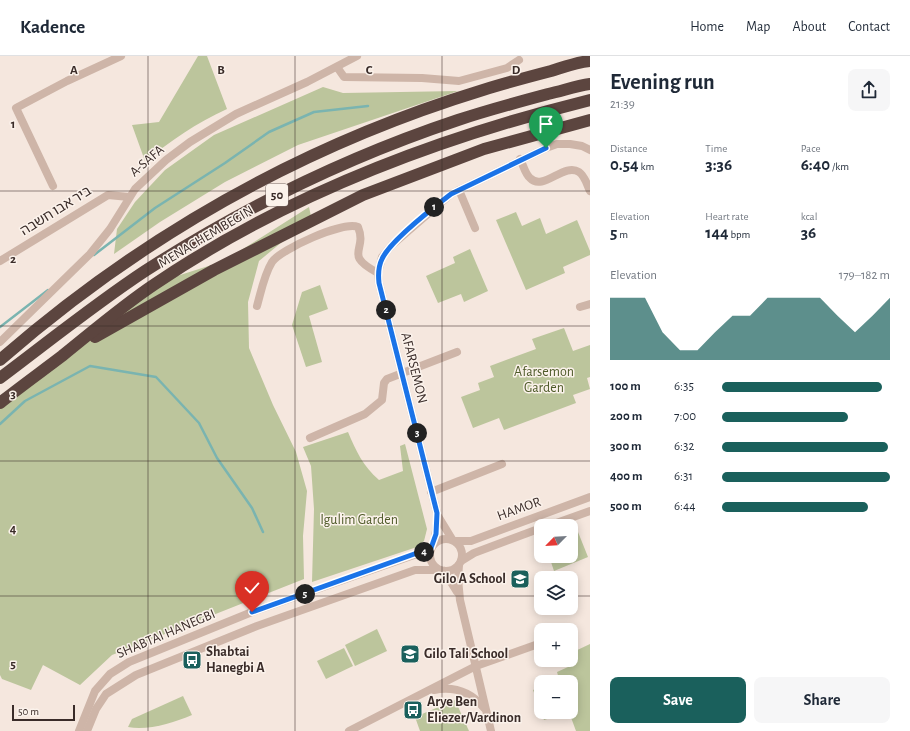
<!DOCTYPE html>
<html lang="en">
<head>
<meta charset="utf-8">
<style>
	:root { --surface:#fff; --page:#f6f6f7; --text:#1f2937; --muted:#747a83; --line:#e0e1e3; --accent:#1a605c }
	body { margin:0; font-family:"Alegreya Sans","Noto Sans Hebrew",sans-serif; background:var(--page); color:var(--text); height:100vh; display:flex; flex-direction:column; font-size:15px; white-space:nowrap }
	* { box-sizing:border-box; margin:0 }
	p { font-size:13px; color:var(--muted) }
	.icon { flex:none; width:22px; height:22px; fill:none; stroke:currentColor; stroke-width:2; stroke-linecap:round; stroke-linejoin:round }
	.map { position:relative; flex:1; overflow:hidden }
	.drawer { display:flex; flex-direction:column; background:var(--surface); width:320px }
	.drawer>* { flex:none }
	.needle { width:26px; rotate:246deg }
	.tools { position:absolute; left:534px; top:463px; display:grid; gap:8px }
	.tools a { display:grid; place-items:center; width:44px; height:44px; border-radius:8px; background:var(--surface); box-shadow:0 2px 10px #0003; font-size:20px }
	.scale { position:absolute; left:12px; bottom:10px; width:63px; box-sizing:border-box; padding-left:4px; border:2px solid #3a2c29; border-top:0; font-size:11px; line-height:14px; white-space:nowrap; color:#3a2c29; -webkit-text-stroke:3px #fbf2eb; paint-order:stroke }
	.pin { position:absolute; display:grid; place-items:center; width:34px; height:34px; color:#fff; margin:-41px -17px; border-radius:50% 50% 50% 0; rotate:-45deg; box-shadow:0 0 4px #0007 }
	.pin .icon { rotate:45deg }
	.km { position:absolute; width:20px; height:20px; margin:-10px; border-radius:50%; background:#222; color:#fff; font-size:11px; line-height:20px; text-align:center }
	.round { display:grid; place-items:center; flex:none; width:42px; height:42px; border-radius:8px; background:var(--page) }
	.summary { display:flex; align-items:center; justify-content:space-between; height:68px; padding:0 20px }
	h1 { font-size:22px; font-weight:700; line-height:30px }
	.figures { display:grid; grid-template-columns:repeat(3,1fr); gap:6px; height:68px; padding:4px 20px }
	.figures div { display:grid; align-content:center }
	.figures b { font-size:17px; font-weight:700 }
	.figures small { font-size:11px; font-weight:400 }
	.figures p { font-size:11px }
	.chart { height:112px; padding:8px 20px }
	.chart p { display:flex; justify-content:space-between }
	.chart svg { width:100%; height:72px; margin-top:4px; fill:var(--accent); opacity:.7 }
	.button { display:flex; gap:8px; margin-top:auto; padding:8px 20px }
	.button a { flex:1; height:46px; border-radius:8px; background:var(--accent); color:#fff; font-size:16px; font-weight:700; line-height:46px; text-align:center }
	.button a+a { background:var(--page); color:var(--text) }
	ul { padding:0 20px; list-style:none; font-size:13px }
	li { display:grid; grid-template-columns:64px 48px 1fr; align-items:center; height:30px }
	li i { height:10px; border-radius:5px; background:var(--accent) }
	header { display:flex; align-items:center; gap:24px; box-sizing:border-box; height:56px; padding:0 20px; background:var(--surface); border-bottom:1px solid var(--line) }
	header strong { font-size:19px }
	nav { display:flex; gap:22px; margin-inline-start:auto; font-size:14px }
	main { display:flex; flex:1; min-height:0 }
	.map>svg:first-child { display:block }
	.green { fill:#bcc59c }
	.lines { fill:none; stroke-linecap:round; stroke-linejoin:round }
	.stream { stroke:#7ab4b0; stroke-width:2.5 }
	.minor { stroke:#ceb5a8; stroke-width:8 }
	.highway { stroke:#5c453f; stroke-width:12 }
	.route-casing { stroke:#fff; stroke-width:8 }
	.route { stroke:#1a73e8; stroke-width:5 }
	.grid { fill:none; stroke:#3a2c29; stroke-width:1; stroke-opacity:0.55 }
	.labels { text-anchor:middle; dominant-baseline:central; stroke-width:3; stroke-linejoin:round; paint-order:stroke }
	.shield { fill:#fbf2eb; stroke:#746763; stroke-width:1 }
	.shield-label { font-size:13px; font-weight:bold; fill:#3a2c29 }
	.street-label { font-size:14px; fill:#3a2c29; stroke:#fbf2eb }
	.park-label { font-size:14px; fill:#4f5b2a; stroke:#fbf2eb }
	.poi-label { font-size:14px; font-weight:bold; fill:#3a2c29; stroke:#fbf2eb; text-anchor:start }
	.grid-label { font-size:13px; text-anchor:middle; font-weight:bold; fill:#3a2c29; stroke:#fbf2eb; stroke-width:3; stroke-linejoin:round; paint-order:stroke }
</style>
</head>
<body>
<header>
<strong>Kadence</strong>
<nav><a>Home</a><a>Map</a><a>About</a><a>Contact</a></nav>
</header>
<main>
<div class="map">
<svg width="590" height="675" viewBox="0 0 590 675">
	<rect width="100%" height="100%" fill="#f5e7de"/>
	<!-- green -->
	<g class="green">
		<path d="M198,0H207L227,53C196,67 171,85 145,105L132,69L159,66Z"/>
		<polygon points="323,31 343,37 458,35 298,89 225,126 160,166 114,198 117,173 135,146 165,114 214,79"/>
		<polygon points="309,151 313,170 288,181 259,205 248,246 249,292 273,349 296,396 307,435 303,480 304,523 112,599 80,629 43,609 31,634 2,623 0,619 0,348 152,228 224,205"/>
		<polygon points="516,156 522,170 540,162 546,178 577,164 590,195 590,199 563,211 565,217 526,234 496,164"/>
		<polygon points="470,193 488,235 464,246 461,238 438,247 426,220 455,207 453,201"/>
		<polygon points="320,229 328,253 309,260 322,306 306,311 292,269 302,236"/>
		<polygon points="564,272 573,295 590,289 590,321 587,322 590,333 573,339 576,347 504,374 499,362 473,372 461,341 480,334 478,327 494,321 490,310 536,293 532,283"/>
		<path d="M348,376C356,395 363,410 379,424L403,415L400,390L405,388L427,473L424,485L417,491L312,526L314,453L311,410L303,391Z"/>
		<polygon points="578,476 588,501 554,515 549,500 571,500 571,479"/>
		<polygon points="377,573 387,595 355,610 345,589"/>
		<polygon points="590,588 590,675 576,675 569,656 544,664 541,656 571,656 571,626 552,626 559,623 557,616 568,611 565,604 571,604 571,597"/>
		<polygon points="344,592 353,610 326,623 317,605"/>
		<polygon points="541,631 541,656 533,634"/>
		<path d="M183,640L192,659C173,667 147,675 128,671L132,663Z"/>
		<polygon points="455,644 469,675 420,675 415,661"/>
	</g>
	<g class="lines">
		<!-- stream -->
		<g class="stream">
			<polyline points="94,199 155,152 225,107 269,76 314,56 368,50"/>
			<polyline points="0,271 48,234"/>
			<polyline points="0,368 25,345 90,310 156,321 199,367 217,402 252,452 263,476"/>
		</g>
		<!-- minor -->
		<g class="minor">
			<polyline points="337,11 344,21 422,22 459,25 507,12 519,4"/>
			<path d="M520,103C523,108 525,118 530,122C543,136 564,106 579,116C585,120 587,129 590,135"/>
			<polyline points="53,130 16,52 67,25 121,0"/>
			<polyline points="459,134 475,172"/>
			<polyline points="0,205 108,139 129,141"/>
			<path d="M257,250C261,236 264,219 272,206C281,193 343,165 358,171C368,195 342,198 378,217"/>
			<polyline points="580,251 590,248"/>
			<polyline points="0,286 90,198 110,173 135,133 166,104 190,86 236,58 307,26 357,0"/>
			<polyline points="310,382 365,358 382,344 384,327 387,323 457,296"/>
			<polyline points="431,436 502,408"/>
			<polyline points="438,460 452,483"/>
			<polyline points="548,470 590,455"/>
			<circle cx="446" cy="499" r="16"/>
			<polyline points="456,485 471,485 590,441"/>
			<polyline points="434,488 437,468 437,457 379,227 378,217 382,201 392,189 451,138 546,92 557,88 570,88 582,90 590,94"/>
			<polyline points="461,505 474,497 541,472"/>
			<polyline points="459,509 458,523 460,544 491,675"/>
			<polyline points="444,515 457,536"/>
			<path d="M434,634C455,630 471,636 484,652"/>
			<polyline points="79,675 95,635 110,618 129,606 252,556 431,493"/>
			<polyline points="87,675 96,653 106,638 136,619 257,570 415,514 440,514"/>
			<polyline points="349,675 476,610 541,587"/>
		</g>
		<!-- highway -->
		<g class="highway">
			<polyline points="95,281 214,214 363,139 484,93 590,64"/>
			<path d="M0,304C142,180 303,89 483,34C505,27 528,21 551,15C564,11 577,6 590,5"/>
			<path d="M0,322C48,286 95,248 145,215C243,152 347,101 458,64C488,54 518,46 548,38C562,35 576,30 590,28"/>
			<path d="M0,347C20,331 41,316 62,300C92,276 122,250 155,228C286,139 437,82 590,44"/>
		</g>
	</g>
	<g class="lines">
		<defs>
			<path id="route" d="M252,556L431,492L436,478L437,457L379,227C378,218 378,211 382,203C390,185 434,151 451,138L546,92"/>
		</defs>
		<!-- route casing -->
		<use href="#route" class="route-casing"/>
		<!-- route -->
		<use href="#route" class="route"/>
	</g>
	<!-- grid -->
	<path class="grid" d="M148,0V675M295,0V675M442,0V675M0,135H590M0,270H590M0,405H590M0,540H541M571,540H590"/>
	<!-- icons -->
	<defs>
		<symbol id="school-square" viewBox="-11 -11 22 22"><rect x="-9" y="-9" width="18" height="18" rx="4" fill="#1a605c" stroke="#fbf2eb"/><path d="M0-5L7-2L0 1L-7-2ZM-4 1L0 2.5L4 1V4Q0 6-4 4Z" fill="#fff"/></symbol>
		<symbol id="bus-square" viewBox="-11 -11 22 22"><rect x="-9" y="-9" width="18" height="18" rx="4" fill="#1a605c" stroke="#fbf2eb"/><path d="M-5-6H5V4H4V6H2V4H-2V6H-4V4H-5ZM-3.5-4V0h7V-4ZM-3.5 1.2v1.5H-2V1.2ZM2 1.2v1.5H3.5V1.2Z" fill="#fff"/></symbol>
	</defs>
	<g fill-rule="evenodd">
		<use href="#school-square" x="509" y="512" width="22" height="22"/>
		<use href="#school-square" x="399" y="587" width="22" height="22"/>
		<use href="#bus-square" x="181" y="593" width="22" height="22"/>
		<use href="#bus-square" x="402" y="643" width="22" height="22"/>
	</g>
	<g class="labels">
		<!-- shield labels -->
		<rect class="shield" x="266" y="128" width="22" height="22" rx="3"/>
		<g class="shield-label">
			<text x="277" y="139">50</text>
		</g>
		<!-- street labels -->
		<g class="street-label">
			<text transform="translate(147 105) rotate(-41)">A-SAFA</text>
			<text transform="translate(56 155) rotate(-32)">ביר אבו חשבה</text>
			<text transform="translate(206 181) rotate(-31)">MENACHEM BEGIN</text>
			<text transform="translate(414 312) rotate(76)">AFARSEMON</text>
			<text transform="translate(519 453) rotate(-20)">HAMOR</text>
			<text transform="translate(166 578) rotate(-23)">SHABTAI HANEGBI</text>
		</g>
		<!-- park labels -->
		<g class="park-label">
			<text x="544" y="316">Afarsemon<tspan x="544" dy="16">Garden</tspan></text>
			<text x="359" y="464">Igulim Garden</text>
		</g>
		<!-- poi labels -->
		<g class="poi-label">
			<text x="506" y="523" text-anchor="end">Gilo A School</text>
			<text x="206" y="596">Shabtai<tspan x="206" dy="16">Hanegbi A</tspan></text>
			<text x="424" y="598">Gilo Tali School</text>
			<text x="427" y="646">Arye Ben<tspan x="427" dy="16">Eliezer/Vardinon</tspan></text>
		</g>
	</g>
	<g class="grid-label">
		<text x="74" y="18">A</text>
		<text x="221" y="18">B</text>
		<text x="369" y="18">C</text>
		<text x="516" y="18">D</text>
		<text x="13" y="72">1</text>
		<text x="13" y="207">2</text>
		<text x="13" y="342">3</text>
		<text x="13" y="477">4</text>
		<text x="13" y="612">5</text>
	</g>
</svg>
<div class="tools">
<a><svg class="needle" viewBox="-14 -14 28 28"><path d="M0-13l5 13h-10z" fill="#e53935"/><path d="M0 13l5-13h-10z" fill="#747a83"/></svg></a>
<a><svg class="icon" aria-label="layers" viewBox="0 0 24 24"><path d="M12 4l9 5-9 5-9-5zM3 14l9 5 9-5"/></svg></a>
<a>+</a>
<a>−</a>
</div>
<div class="scale">50 m</div>
<div class="pin" style="left:546px;top:92px;background:#1e9e55"><svg class="icon" aria-label="arrive" viewBox="0 0 24 24"><path d="M6 21V4h12l-3 4 3 4H6"/></svg></div>
<div class="pin" style="left:252px;top:556px;background:#d93025"><svg class="icon" aria-label="check" viewBox="0 0 24 24"><path d="M5 12l5 5 9-10"/></svg></div>
<b class="km" style="left:434px;top:151px">1</b>
<b class="km" style="left:386px;top:254px">2</b>
<b class="km" style="left:417px;top:377px">3</b>
<b class="km" style="left:424px;top:496px">4</b>
<b class="km" style="left:305px;top:538px">5</b>
</div>
<section class="drawer">
<div class="summary"><div><h1>Evening run</h1><p>21:39</p></div><a class="round"><svg class="icon" aria-label="share" viewBox="0 0 24 24"><path d="M12 15V3M7 8l5-5 5 5M5 13v7h14v-7"/></svg></a></div>
<div class="figures">
<div><p>Distance</p><b>0.54<small> km</small></b></div>
<div><p>Time</p><b>3:36</b></div>
<div><p>Pace</p><b>6:40<small> /km</small></b></div>
</div>
<div class="figures">
<div><p>Elevation</p><b>5<small> m</small></b></div>
<div><p>Heart rate</p><b>144<small> bpm</small></b></div>
<div><p>kcal</p><b>36</b></div>
</div>
<div class="chart"><p><span>Elevation</span>179–182 m</p>
<svg viewBox="0 0 160 44" preserveAspectRatio="none"><path d="M0 44V6L10 6L20 6L30 27L40 38L50 38L60 27L70 17L80 17L90 6L100 6L110 6L120 6L130 17L140 27L150 17L160 6V44z"/></svg>
</div>
<ul>
<li><b>100 m</b>6:35<i style="width:95%"></i></li>
<li><b>200 m</b>7:00<i style="width:75%"></i></li>
<li><b>300 m</b>6:32<i style="width:99%"></i></li>
<li><b>400 m</b>6:31<i style="width:100%"></i></li>
<li><b>500 m</b>6:44<i style="width:87%"></i></li>
</ul>
<div class="button"><a>Save</a><a>Share</a></div>
</section>
</main>
</body>
</html>
